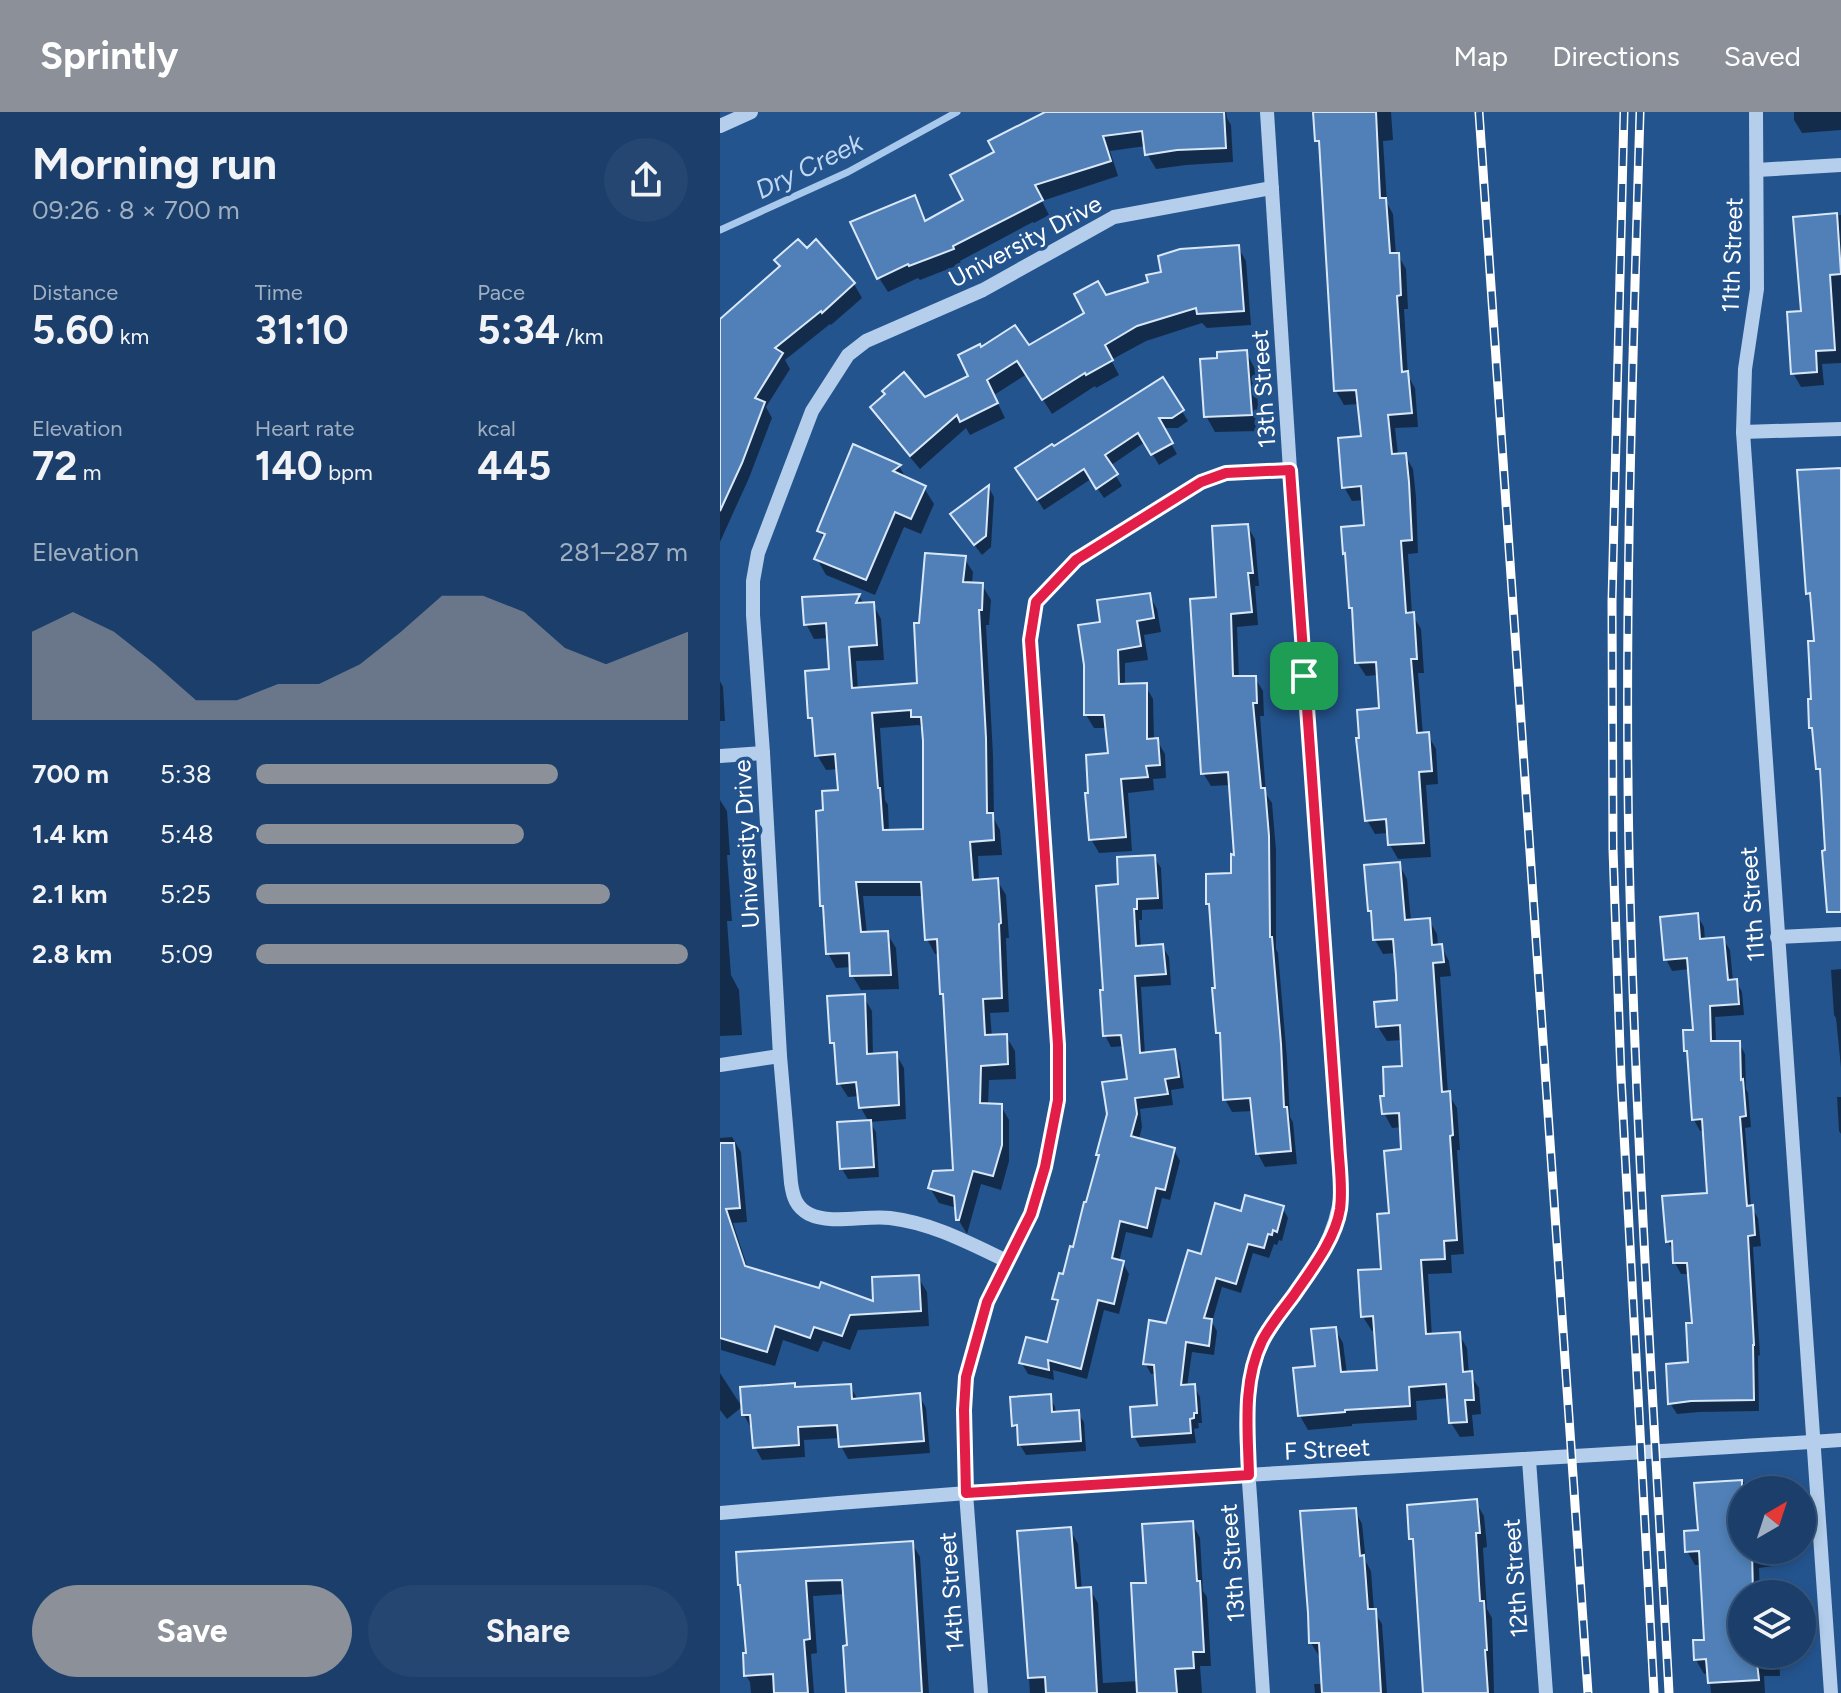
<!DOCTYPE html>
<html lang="en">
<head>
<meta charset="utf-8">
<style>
	:root { --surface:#1b3f6a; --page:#244670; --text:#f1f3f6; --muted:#a0afc1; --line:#39587e; --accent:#8c9099 }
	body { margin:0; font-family:Figtree,sans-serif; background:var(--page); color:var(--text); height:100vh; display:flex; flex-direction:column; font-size:30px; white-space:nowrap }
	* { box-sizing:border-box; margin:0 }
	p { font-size:26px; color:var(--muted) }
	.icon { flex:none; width:44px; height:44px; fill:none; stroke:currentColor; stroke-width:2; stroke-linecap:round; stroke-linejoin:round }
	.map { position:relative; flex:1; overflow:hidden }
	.panel { display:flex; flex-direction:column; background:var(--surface); width:720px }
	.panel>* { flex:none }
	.needle { width:52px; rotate:39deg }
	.tools { position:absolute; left:1008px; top:1364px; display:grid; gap:16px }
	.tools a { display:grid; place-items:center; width:88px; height:88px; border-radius:50%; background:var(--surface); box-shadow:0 4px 12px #0003,0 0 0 2px var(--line); font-size:40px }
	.pin { position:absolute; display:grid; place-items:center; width:68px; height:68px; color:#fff; margin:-34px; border-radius:16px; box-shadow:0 4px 12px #0006 }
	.round { display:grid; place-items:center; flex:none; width:84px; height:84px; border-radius:42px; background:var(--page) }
	.headline { display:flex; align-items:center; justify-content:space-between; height:136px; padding:0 32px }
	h1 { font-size:44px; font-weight:700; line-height:60px }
	.stats { display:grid; grid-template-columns:repeat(3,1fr); gap:12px; height:136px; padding:8px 32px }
	.stats div { display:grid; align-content:center }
	.stats b { font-size:40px; font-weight:700 }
	.stats small { font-size:22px; font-weight:400 }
	.stats p { font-size:22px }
	.chart { height:224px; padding:16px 32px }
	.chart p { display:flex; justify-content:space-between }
	.chart svg { width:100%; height:144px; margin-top:8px; fill:var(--accent); opacity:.7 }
	.cta { display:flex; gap:16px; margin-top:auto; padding:16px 32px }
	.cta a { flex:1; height:92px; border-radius:48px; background:var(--accent); color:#fff; font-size:32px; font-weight:700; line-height:92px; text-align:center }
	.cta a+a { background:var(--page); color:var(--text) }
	ul { padding:0 32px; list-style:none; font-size:26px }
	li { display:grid; grid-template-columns:128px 96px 1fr; align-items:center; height:60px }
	li i { height:20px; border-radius:10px; background:var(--accent) }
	header { display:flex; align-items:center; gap:48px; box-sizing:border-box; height:112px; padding:0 40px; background:var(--accent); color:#fff }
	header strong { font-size:38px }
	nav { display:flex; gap:44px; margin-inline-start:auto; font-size:28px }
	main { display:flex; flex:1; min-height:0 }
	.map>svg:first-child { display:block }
	.shadow { fill:#0007; fill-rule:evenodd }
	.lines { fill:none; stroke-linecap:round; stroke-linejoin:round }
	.stream { stroke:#a8c9ec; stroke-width:7 }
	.building { fill:#5080b7; stroke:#d9e8f9; stroke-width:2; fill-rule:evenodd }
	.minor { stroke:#b4ceeb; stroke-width:14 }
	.rail-casing { stroke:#fff; stroke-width:9 }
	.rail { stroke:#24548e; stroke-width:6; stroke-dasharray:18; stroke-linecap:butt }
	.route-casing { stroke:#fff; stroke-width:16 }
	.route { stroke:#e11d48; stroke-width:10 }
	.labels { text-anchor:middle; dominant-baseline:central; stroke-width:7; stroke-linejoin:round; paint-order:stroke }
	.street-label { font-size:24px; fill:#fff; stroke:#24548e }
	.water-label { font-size:26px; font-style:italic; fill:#c0d8f2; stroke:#24548e }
</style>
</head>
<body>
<header>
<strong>Sprintly</strong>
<nav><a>Map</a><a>Directions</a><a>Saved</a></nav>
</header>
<main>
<section class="panel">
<div class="headline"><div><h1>Morning run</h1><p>09:26 · 8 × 700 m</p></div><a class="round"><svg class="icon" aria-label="share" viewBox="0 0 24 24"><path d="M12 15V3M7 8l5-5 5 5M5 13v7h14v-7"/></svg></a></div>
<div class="stats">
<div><p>Distance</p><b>5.60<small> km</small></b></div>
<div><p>Time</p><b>31:10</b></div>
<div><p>Pace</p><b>5:34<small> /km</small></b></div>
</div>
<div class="stats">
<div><p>Elevation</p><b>72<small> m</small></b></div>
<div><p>Heart rate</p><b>140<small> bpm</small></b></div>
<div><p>kcal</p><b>445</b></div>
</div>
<div class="chart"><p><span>Elevation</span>281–287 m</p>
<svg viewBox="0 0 160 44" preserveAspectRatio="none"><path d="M0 44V17L10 11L20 17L30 27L40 38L50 38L60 33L70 33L80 27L90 17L100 6L110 6L120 11L130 22L140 27L150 22L160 17V44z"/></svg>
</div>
<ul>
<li><b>700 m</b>5:38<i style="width:70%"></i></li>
<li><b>1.4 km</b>5:48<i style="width:62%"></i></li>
<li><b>2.1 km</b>5:25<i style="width:82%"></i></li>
<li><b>2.8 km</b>5:09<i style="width:100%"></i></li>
</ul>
<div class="cta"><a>Save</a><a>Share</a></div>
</section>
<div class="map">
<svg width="1121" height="1581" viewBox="0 0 1121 1581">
	<rect width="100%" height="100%" fill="#24548e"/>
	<!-- shadow -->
	<g class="shadow">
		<polygon points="329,0 506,0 507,6 511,13 513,50 466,53 436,57 427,42 426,34 390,39 398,64 322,89 329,103 314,111 313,110 240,149 241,152 200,168 198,166 168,180 159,166 194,85 206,110 246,89 277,41"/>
		<polygon points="596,0 671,0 673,28 663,29 667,91 673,102 676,143 678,143 686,157 688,197 684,197 688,264 695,276 698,315 675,316 678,343 685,343 693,357 696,385 698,441 688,442 692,502 701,517 704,561 698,561 703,623 708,623 716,637 718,672 706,673 711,745 678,747 670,733 669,721 655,722 647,708 661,598 659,563 646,564 637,550 634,502 630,495 627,445 625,441 646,415 644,388 632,389 624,375 643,326 640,292 624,293 616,279 601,35 597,28"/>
		<polygon points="1074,0 1121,0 1121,18 1082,21 1074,8"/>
		<polygon points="1121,103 1121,251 1102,252 1104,273 1081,275 1073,261 1083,201 1075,107"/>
		<polygon points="518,135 526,149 531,213 487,216 482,211 426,229 391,248 399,263 376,276 375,274 332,302 307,262 274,283 285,306 250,323 246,316 200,357 160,310 152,296 204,287 250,265 261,238 308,236 367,202 386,185 430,171"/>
		<polygon points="134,172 142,186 111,213 110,212 65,248 70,257 46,295 52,306 29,366 0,430 0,208"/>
		<polygon points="526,240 535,257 540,319 495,320 486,304"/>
		<polygon points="442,267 468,309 458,316 442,316 457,342 439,353 425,330 390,354 402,374 384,386 371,367 324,398 304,367 333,337"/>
		<polygon points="134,335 179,354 187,368 204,376 214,392 201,422 184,415 155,483 106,463 97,447 105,428 99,419"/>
		<polygon points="269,376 274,385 271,435 262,443 239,413"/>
		<polygon points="527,414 535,427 539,474 535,474 538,513 517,515 519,566 535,566 543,579 544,604 540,604 546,682 552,691 556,738 556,837 558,841 567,947 570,1005 573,1010 577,1052 545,1055 538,1042 534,999 512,1000 505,987 502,929 498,921 497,878 491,797 488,791 513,763 516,745 511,673 491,674 483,661 498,487"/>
		<path d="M244,446L253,460L252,472L262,473L271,488L269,513H266L273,643L274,707L280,718L282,743L258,744L259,769L277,768L286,783L289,826H286L289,900L270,901L272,925L286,924L295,939L296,967L269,968L268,993L281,994L289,1008V1049L281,1078L261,1072L247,1122L238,1107L237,1096L219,1091L210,1076L235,1060L225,888L221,881L220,842H215L207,827L204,784H143L147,822L167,821L176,836L179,877L141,878L132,863V855L116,856L108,841L105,799L102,793L105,700L120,680L118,657L106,658L97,643L95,613L90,605L111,559L109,526L94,527L86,512L139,484L144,492H153L161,507L164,548L136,549L138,577L199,572L201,513ZM199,613L204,619L205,719L169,720L168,693L165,688L160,616Z"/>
		<polygon points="429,483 437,497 441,520 424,523 428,548 405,551 405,574 425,573 433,587 434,628 437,628 445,642 446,666 433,667 434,678 408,681 412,739 379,741 371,727 390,643 388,616 374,616 366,603 383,512"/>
		<polygon points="0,569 3,575 5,609 0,609"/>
		<polygon points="0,688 7,699 10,743 7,743 12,809 7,809 11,863 19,878 22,923 0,924"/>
		<polygon points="434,745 441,756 443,797 422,798 422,808 419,808 421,836 442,834 449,845 451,873 421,875 425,943 454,939 460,950 464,976 451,978 453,993 420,997 422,1015 419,1027 454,1038 460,1049 450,1088 442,1086 432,1126 406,1120 399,1150 403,1151 409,1162 399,1202 384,1198 367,1267 333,1258 334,1268 308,1262 301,1250 328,1236 338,1194 334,1187 354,1137 380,1046 378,1043 410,969 405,934 391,935 385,923 385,879 400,774"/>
		<polygon points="679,752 687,767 691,809 709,808 717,822 718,834 721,834 729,849 731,864 720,865 728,981 737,996 740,1038 737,1038 744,1142 731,1143 732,1161 708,1162 712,1224 739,1222 747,1236 749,1261 759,1276 761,1302 752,1303 754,1324 740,1325 731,1311 729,1286 696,1289 697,1308 632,1312 632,1314 588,1318 580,1304 575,1258 597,1255 615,1217 623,1231 627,1262 659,1260 656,1219 652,1219 643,1205 663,1159 684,1039 682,1015 672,1016 664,1001 666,986 684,955 683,928 667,929 658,915 679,890 676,841 663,842 655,828 653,804 650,799"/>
		<polygon points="977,803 984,815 985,828 1003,827 1010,838 1013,869 1016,869 1022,880 1024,903 995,905 996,931 1019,931 1025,942 1026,977 1028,981 1031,1015 1025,1016 1031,1094 1038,1106 1041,1134 1033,1135 1040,1243 1038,1244 1039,1299 979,1300 957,1302 950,1291 970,1252 974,1213 970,1162 961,1162 955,1151 954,1141 948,1129 990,1083 984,1019 980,1019 974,1008 970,945 966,938 975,920 970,857 952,859 946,847"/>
		<polygon points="1121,857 1121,956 1116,906 1114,903 1111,858"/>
		<polygon points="143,884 152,899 153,944 176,942 184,956 186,1007 150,1010 156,1020 159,1065 128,1067 122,1057 149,1010 141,996 140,984 128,985 119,971 117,939 112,930"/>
		<polygon points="1117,985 1121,985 1121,1022 1119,1019"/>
		<polygon points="12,1025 21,1040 27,1110 13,1111 28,1157 155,1192 198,1165 207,1180 209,1214 138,1218 130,1238 103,1229 98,1240 63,1228 55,1254 1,1238 0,1026"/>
		<polygon points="562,1095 568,1106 562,1129 559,1128 557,1133 554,1132 549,1146 533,1141 521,1181 502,1175 492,1210 497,1219 494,1243 472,1240 467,1275 474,1274 480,1285 482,1311 478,1311 479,1316 474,1317 476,1331 420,1335 414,1324 439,1295 437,1262 431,1262 425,1251 447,1213 482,1145 523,1101"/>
		<polygon points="0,1261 22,1295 7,1307 0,1298"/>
		<polygon points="130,1274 138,1288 199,1283 206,1296 210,1341 128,1347 121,1334 120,1326 84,1328 85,1345 42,1348 35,1335 33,1315 31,1316 24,1303 76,1277"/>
		<polygon points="329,1284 335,1295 336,1302 357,1300 364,1310 366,1339 306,1343 300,1333 299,1322 294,1313"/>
		<polygon points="1024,1370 1029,1378 1022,1378 1022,1438 1052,1438 1053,1454 1039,1456 1040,1482 1022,1482 1022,1542 1059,1542 1060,1564 1044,1564 1045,1581 991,1581 989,1561 984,1562 976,1548 975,1530 986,1530 982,1453 975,1453 967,1439 980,1420 976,1373"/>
		<polygon points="755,1389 764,1404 767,1435 763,1436 767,1497 772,1506 774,1581 705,1581 695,1432 691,1426"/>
		<polygon points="635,1398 642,1412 646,1450 651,1459 654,1499 662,1512 667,1581 595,1581 594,1572 603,1572 602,1544 599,1544 591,1531"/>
		<polygon points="472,1411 480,1426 483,1479 487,1485 491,1554 480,1554 482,1581 310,1581 299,1421 350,1417 358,1432 362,1478 370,1477 378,1491 383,1571 419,1569 428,1473"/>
		<polygon points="192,1431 200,1445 209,1581 129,1581 129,1535 125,1482 93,1484 97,1541 91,1542 94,1581 31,1581 30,1570 26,1564 28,1543 22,1476"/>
	</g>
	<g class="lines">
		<!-- stream -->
		<polyline class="stream" points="0,118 128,60 237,0"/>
	</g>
	<!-- building -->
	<g class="building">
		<polygon points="325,0 504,0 506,36 457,38 425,43 422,19 383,24 391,49 315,73 323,88 233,134 234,137 189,154 188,152 157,167 130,110 195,83 205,109 243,88 230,63 274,40 268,29"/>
		<polygon points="593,0 656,0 660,86 666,86 670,141 679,141 681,183 677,184 682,260 688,259 692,301 668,303 672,342 686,341 689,370 692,428 681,429 686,501 694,500 697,547 691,547 697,621 709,620 712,659 699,660 704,731 668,733 666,707 645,709 636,626 639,626 637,598 659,596 656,550 635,551 632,496 629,496 625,441 623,442 621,415 644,413 641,374 622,376 618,326 641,324 636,278 614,279 599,29 595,29"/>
		<polygon points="1117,101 1121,162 1110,163 1115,238 1096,239 1097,260 1071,262 1067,200 1081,199 1073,105"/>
		<polygon points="78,127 87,136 96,127 135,171 102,201 101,199 55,236 63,241 35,286 45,290 22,351 0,399 0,207 60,154 54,148"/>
		<polygon points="519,133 524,199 477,202 476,196 417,214 385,233 393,248 366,263 365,261 322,288 297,249 267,268 278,291 240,310 237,303 190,344 150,295 165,282 162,279 184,260 205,285 248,264 238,243 260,232 261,235 295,213 309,233 364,201 354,182 378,169 386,183 428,170 426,163 441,160 438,144 460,137"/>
		<polygon points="527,238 532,303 484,305 480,247 497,246 497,240"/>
		<polygon points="443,265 464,298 452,306 439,306 453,331 431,343 418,321 385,343 398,362 376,377 364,357 317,388 295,356 332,332 334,334"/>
		<polygon points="133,332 181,353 173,359 206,374 191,407 175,400 146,468 94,447 105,422 97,419"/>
		<polygon points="1121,356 1121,800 1107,800 1102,739 1105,738 1100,657 1096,657 1092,616 1089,616 1088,587 1091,587 1088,529 1094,529 1090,481 1086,482 1077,358"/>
		<polygon points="269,373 266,424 254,433 230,402"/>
		<polygon points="528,412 533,461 528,461 532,500 511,502 513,564 536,564 537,591 533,591 541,676 545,676 549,724 550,825 552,825 561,932 564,995 567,995 571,1039 536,1042 530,986 503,988 500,921 496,921 492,876 495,876 489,792 486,792 486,762 511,761 511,742 514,743 508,660 481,662 470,487 496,485 492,414"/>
		<path d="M205,441L246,444L243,470L263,471L262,498H259L266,626L267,701H273L274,728L250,730L253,768L278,766L281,811L279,812L282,886L263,887L265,923L287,922L288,952L261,954L260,991L282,992V1033L273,1064L253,1059L239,1108H236L234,1084L208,1076L213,1059L233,1058L223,882H220L217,827L205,828L201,770H136L141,820L168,819L171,863L130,864L129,841L106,842L103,794H100L96,699L103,698L102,679L118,678L115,642L95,644L92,606H88L85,559L109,557L106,511L84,513L82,485L140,482L136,491L154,490L157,533L129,535L132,576L197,571L194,511H199ZM191,598V605H201L203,629V717L163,718L160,676H158L152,601Z"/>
		<polygon points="430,481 434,506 417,509 421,534 398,538 399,572 427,571 427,627 438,626 440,653 426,654 428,665 401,667 406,725 369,728 365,681 368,681 366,643 388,641 384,603 364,603 364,553 358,513 380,510 377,488"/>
		<polygon points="435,743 438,786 417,787 417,797 414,797 416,834 443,832 446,862 415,864 420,941 455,937 459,965 445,967 448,982 415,986 417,1002 411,1024 455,1036 445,1078 436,1076 427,1116 400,1109 392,1146 404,1149 394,1192 378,1188 361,1257 328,1248 329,1258 299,1251 306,1225 327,1230 327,1231 338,1188 332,1187 339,1161 343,1162 350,1134 353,1135 364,1090 366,1090 379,1043 376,1043 387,1002 382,970 407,967 401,923 383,924 380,878 383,878 376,774 398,772 397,745"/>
		<polygon points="680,750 685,808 710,806 712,833 722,832 724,850 713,851 722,980 730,979 733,1023 730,1024 737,1128 724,1129 725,1147 701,1148 706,1222 740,1220 743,1260 752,1259 754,1288 745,1288 747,1310 729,1311 726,1272 689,1275 690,1294 625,1298 625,1300 578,1304 573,1256 595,1254 591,1217 616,1215 621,1260 657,1258 653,1204 641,1205 638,1158 661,1157 657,1102 669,1101 664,1039 681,1037 679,1001 662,1002 660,984 664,984 663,955 682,954 680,913 656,915 654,890 677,888 676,863 673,827 653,828 651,799 648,799 644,753"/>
		<polygon points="978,801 980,827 1004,825 1008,868 1017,867 1019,892 990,894 991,929 1020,929 1021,968 1023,967 1026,1004 1020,1005 1027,1094 1033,1093 1035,1123 1028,1124 1034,1233 1033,1233 1034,1288 971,1289 948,1292 946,1252 968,1250 966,1211 972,1211 967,1151 953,1151 952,1129 946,1130 942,1084 987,1081 982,1007 972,1008 967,939 964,939 963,918 973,918 967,846 944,848 940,805"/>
		<polygon points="145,882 147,942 177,940 179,993 139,996 136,970 117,972 114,931 110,931 107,884"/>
		<polygon points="151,1008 154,1055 120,1057 117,1010"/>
		<polygon points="0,1031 14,1031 20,1096 6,1097 25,1154 99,1176 101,1170 153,1189 152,1165 199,1163 201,1199 130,1203 122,1224 94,1215 90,1226 55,1214 47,1240 0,1226"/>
		<polygon points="525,1083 564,1094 557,1120 553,1118 552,1123 548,1122 544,1136 528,1132 516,1172 496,1166 484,1206 492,1207 489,1234 466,1230 461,1273 475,1272 477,1301 474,1301 474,1306 470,1307 471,1321 412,1325 410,1295 437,1293 434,1253 423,1252 429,1208 446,1211 468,1138 481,1142 495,1091 521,1099"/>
		<polygon points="75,1271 75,1275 131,1272 132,1287 200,1281 204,1329 119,1335 117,1313 78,1315 79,1333 33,1336 30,1303 22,1303 20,1275"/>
		<polygon points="331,1282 332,1300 359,1298 361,1329 298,1333 297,1313 292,1314 290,1285"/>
		<polygon points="1022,1368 1022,1438 1032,1438 1033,1482 1022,1482 1022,1542 1036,1542 1039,1568 988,1571 986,1547 974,1548 973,1528 984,1528 979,1439 965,1440 964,1419 978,1418 974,1371"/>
		<polygon points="757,1387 760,1421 756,1421 760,1489 764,1489 767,1538 765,1538 768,1581 703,1581 693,1427 689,1427 687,1393"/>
		<polygon points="636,1396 640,1444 644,1443 648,1497 656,1497 661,1581 602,1581 599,1531 589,1531 588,1501 580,1399"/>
		<polygon points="473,1409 477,1469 480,1469 484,1540 473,1540 474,1556 455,1557 457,1581 417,1581 411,1471 426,1471 422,1412"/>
		<polygon points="351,1415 356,1476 371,1475 377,1581 326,1581 325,1565 308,1566 297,1419"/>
		<polygon points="193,1429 202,1581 126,1581 123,1534 127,1533 122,1468 86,1469 90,1527 84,1528 88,1581 54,1581 53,1562 24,1564 23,1541 26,1541 20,1473 18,1473 16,1440"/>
	</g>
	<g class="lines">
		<!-- minor -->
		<g class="minor">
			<polyline points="1036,0 1037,177 1025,257 1023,320 1111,1581"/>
			<polyline points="0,14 31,0"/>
			<polyline points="1037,58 1121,53"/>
			<polyline points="1023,320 1121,317"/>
			<polyline points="0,644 43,641"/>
			<polyline points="1057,825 1121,822"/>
			<polyline points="0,953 60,944"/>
			<path d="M287,1149C249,1131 212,1111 170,1106C146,1103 111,1113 89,1102C76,1095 73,1085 71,1071L60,944L43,641L33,503V469L38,441L92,299L128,243L146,229L263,178L394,105L552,76"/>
			<polyline points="809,1348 826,1581"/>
			<path d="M0,1401C82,1394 165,1387 247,1381C538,1360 830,1347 1121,1328"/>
			<polyline points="261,1581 246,1381 244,1298 246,1265 267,1190 311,1102 325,1055 338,988 338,933 310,528 316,490 356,448 481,370 506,361 570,358"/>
			<path d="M543,1581C539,1520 535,1459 531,1398C528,1351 521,1297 534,1252C540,1231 551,1216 563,1198C590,1161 617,1127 621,1079L570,358L547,0"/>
		</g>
		<defs>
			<g id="rail">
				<polyline points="759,0 868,1581"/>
				<polyline points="904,0 892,490 893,737 901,965 934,1581"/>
				<path d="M920,0C913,246 904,493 909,739C915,1020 934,1300 949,1581"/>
			</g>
		</defs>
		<!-- rail casing -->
		<use href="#rail" class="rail-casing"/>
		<!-- rail -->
		<use href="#rail" class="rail"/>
	</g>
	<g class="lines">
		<defs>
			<path id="route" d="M570,358L618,1029C619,1052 623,1075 620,1097C615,1128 591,1158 574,1183C563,1198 550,1213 542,1229C522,1271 528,1318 529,1363L246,1381L244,1298L246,1265L267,1190L311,1102L325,1055L338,988V933L310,528L316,490L356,448L481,370L506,361Z"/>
		</defs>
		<!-- route casing -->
		<use href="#route" class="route-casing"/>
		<!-- route -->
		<use href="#route" class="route"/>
	</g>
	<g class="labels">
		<!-- street labels -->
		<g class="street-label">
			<text transform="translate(305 129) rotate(-28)">University Drive</text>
			<text transform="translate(1012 143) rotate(-88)">11th Street</text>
			<text transform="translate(543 277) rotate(-94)">13th Street</text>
			<text transform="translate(26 732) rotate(-93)">University Drive</text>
			<text transform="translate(1032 792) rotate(-94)">11th Street</text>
			<text transform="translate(607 1337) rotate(-3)">F Street</text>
			<text transform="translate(512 1451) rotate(-94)">13th Street</text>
			<text transform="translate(795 1466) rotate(-94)">12th Street</text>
			<text transform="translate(231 1480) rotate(-94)">14th Street</text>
		</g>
		<!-- water labels -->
		<g class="water-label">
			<text transform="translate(89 54) rotate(-26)">Dry Creek</text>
		</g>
	</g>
</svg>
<div class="tools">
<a><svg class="needle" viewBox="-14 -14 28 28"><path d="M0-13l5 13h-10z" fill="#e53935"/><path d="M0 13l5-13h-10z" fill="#a0afc1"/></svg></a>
<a><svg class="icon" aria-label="layers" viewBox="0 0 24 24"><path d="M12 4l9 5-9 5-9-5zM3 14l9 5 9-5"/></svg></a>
</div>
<div class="pin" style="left:584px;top:564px;background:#1e9e55"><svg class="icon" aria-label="arrive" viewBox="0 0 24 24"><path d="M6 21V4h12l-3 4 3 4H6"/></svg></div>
</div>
</main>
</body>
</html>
